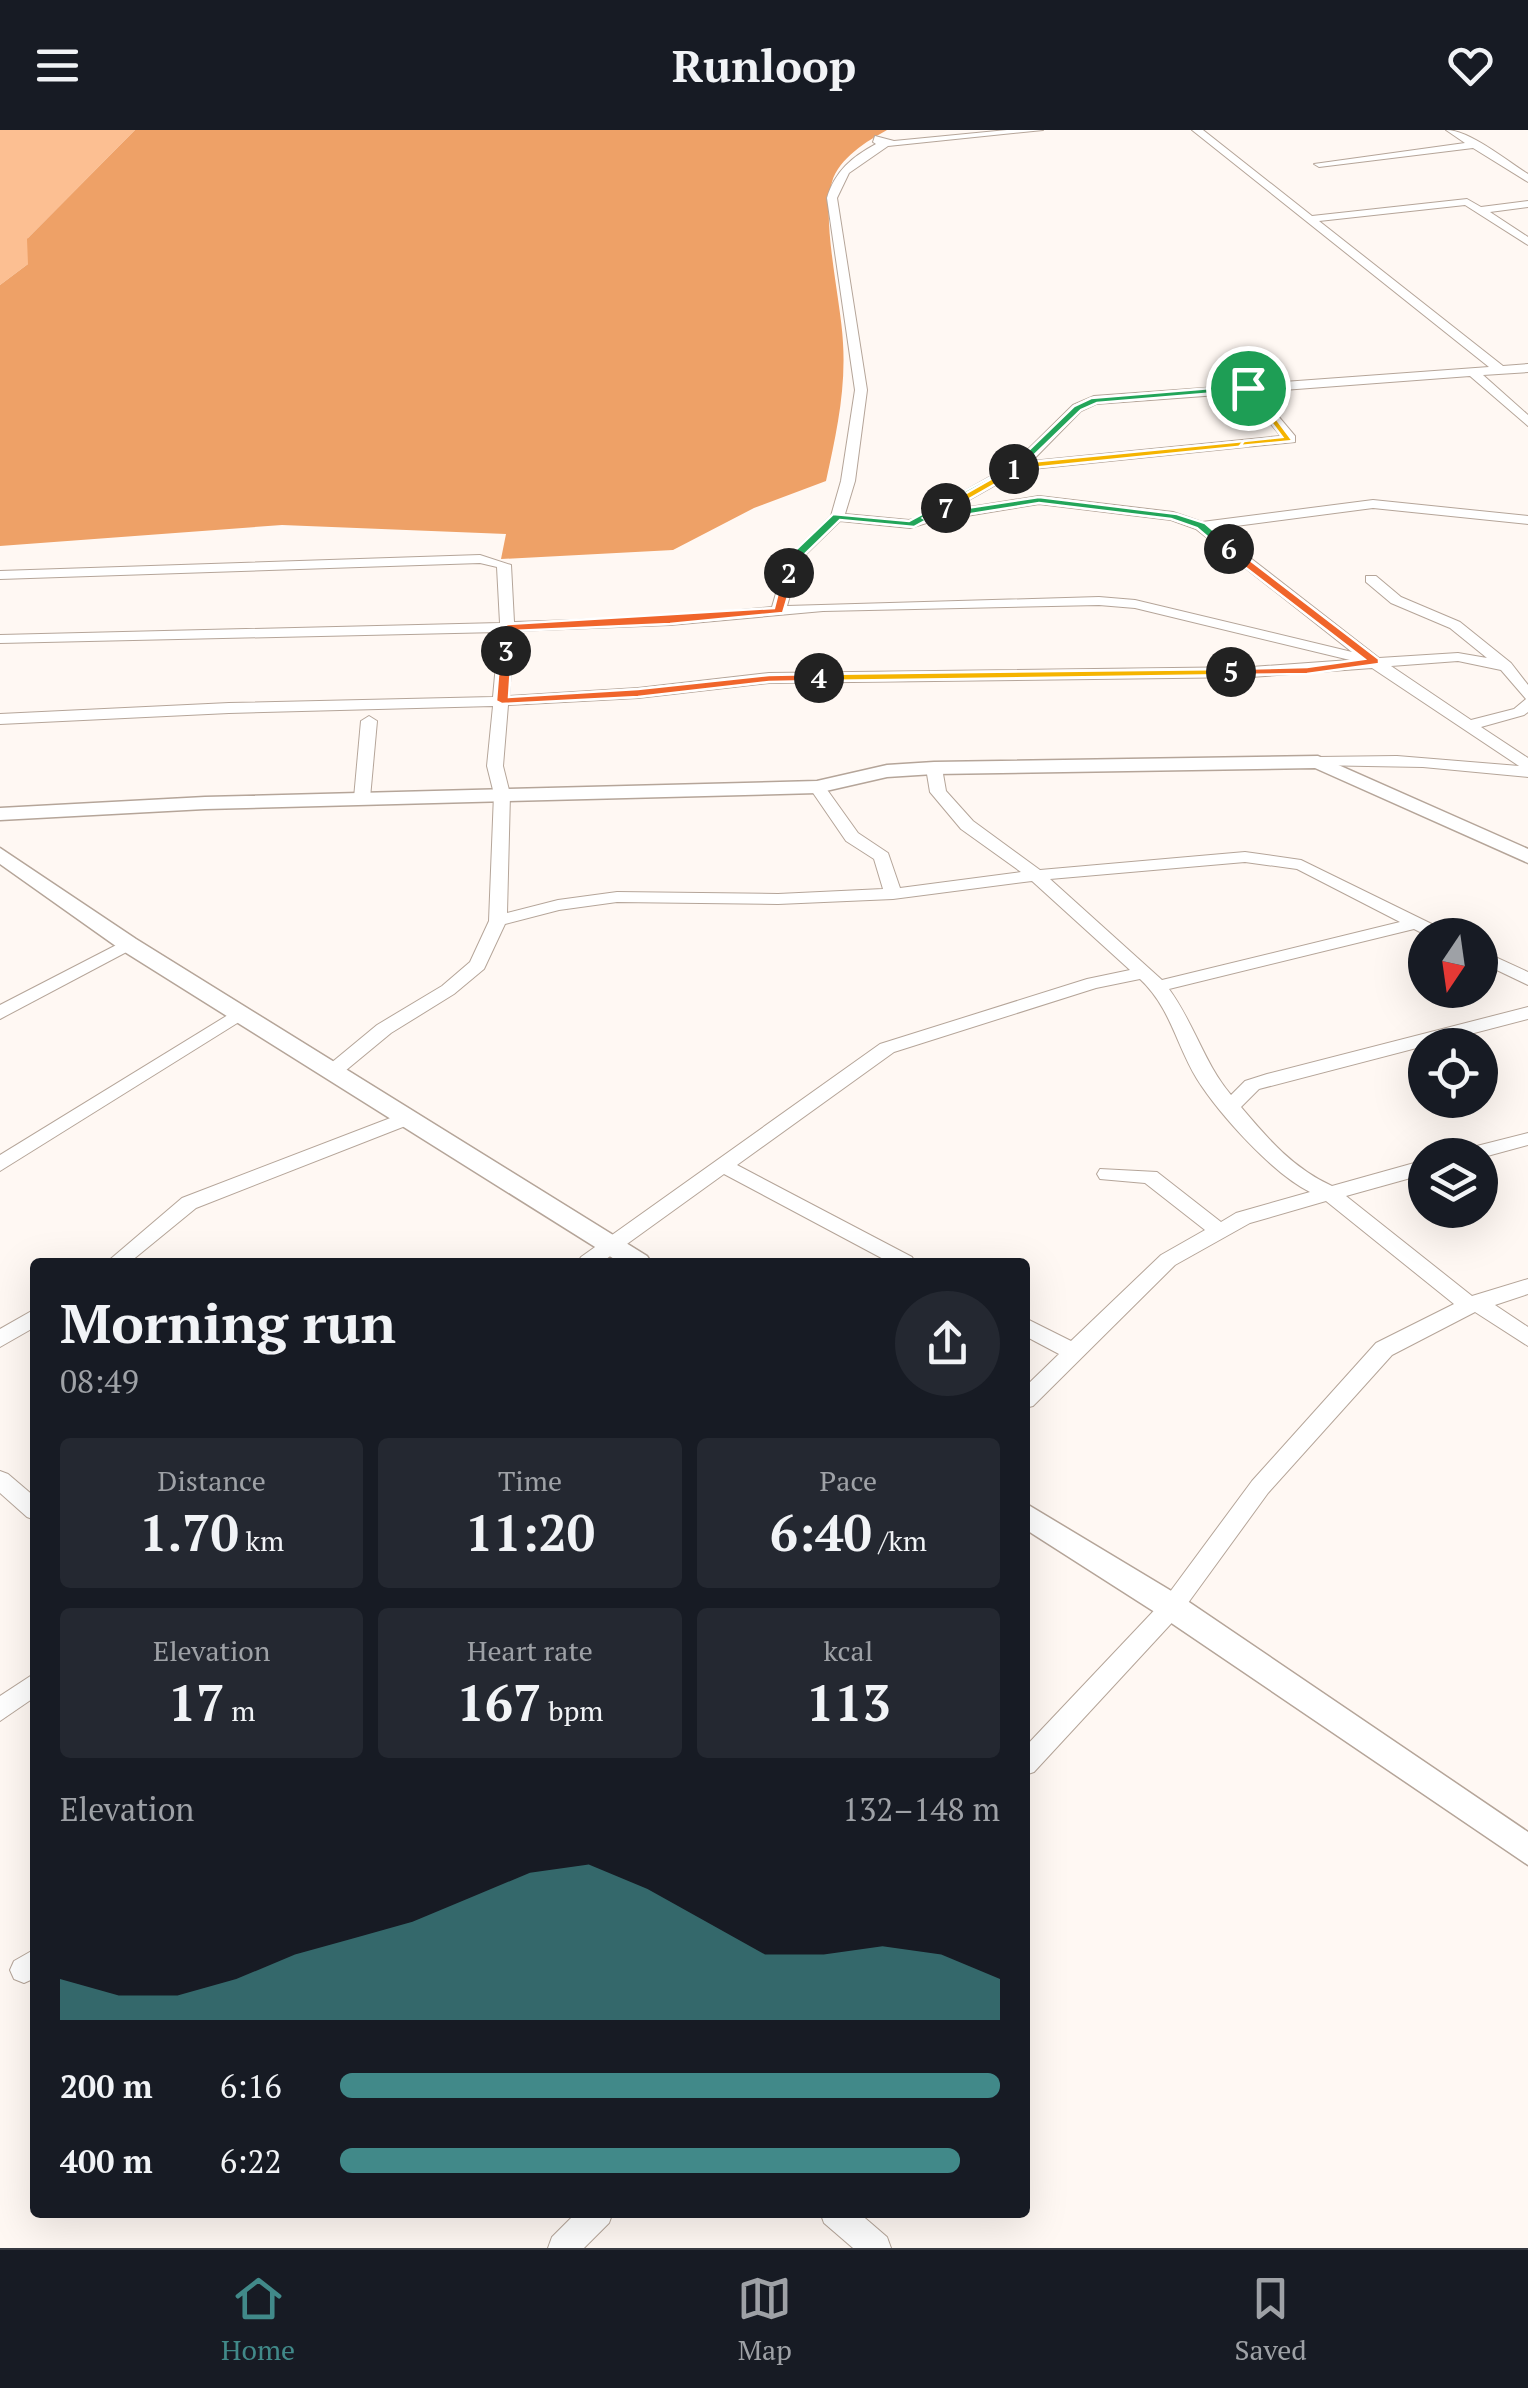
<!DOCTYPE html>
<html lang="en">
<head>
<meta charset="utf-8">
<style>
	:root { --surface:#171b24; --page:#242831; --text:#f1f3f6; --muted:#9ea1a6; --line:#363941; --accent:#418989 }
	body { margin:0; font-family:"PT Serif",serif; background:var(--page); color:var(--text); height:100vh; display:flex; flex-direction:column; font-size:38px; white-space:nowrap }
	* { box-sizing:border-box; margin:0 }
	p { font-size:32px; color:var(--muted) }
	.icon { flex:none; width:55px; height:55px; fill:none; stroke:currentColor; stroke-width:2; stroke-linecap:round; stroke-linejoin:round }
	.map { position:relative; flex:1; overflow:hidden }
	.drawer { position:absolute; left:30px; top:1128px; width:1000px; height:960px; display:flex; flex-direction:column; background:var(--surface); border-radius:10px; box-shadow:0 10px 40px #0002 }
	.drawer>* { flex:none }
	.needle { width:65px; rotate:193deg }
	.buttons { position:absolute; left:1408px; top:788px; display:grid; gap:20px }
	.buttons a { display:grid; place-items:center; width:90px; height:90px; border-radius:50%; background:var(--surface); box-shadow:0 10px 40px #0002; font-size:50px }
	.pin { position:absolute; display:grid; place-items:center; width:85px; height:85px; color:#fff; margin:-42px; border:5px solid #fff; border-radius:50%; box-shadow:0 2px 10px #0007 }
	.km { position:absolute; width:50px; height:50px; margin:-25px; border-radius:50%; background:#222; color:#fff; font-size:28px; line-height:50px; text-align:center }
	.round { display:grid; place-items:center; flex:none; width:105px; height:105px; border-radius:52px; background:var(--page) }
	.head { display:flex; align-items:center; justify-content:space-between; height:170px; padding:0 30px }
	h1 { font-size:55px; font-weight:700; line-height:75px }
	.metrics { display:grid; grid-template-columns:repeat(3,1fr); gap:15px; height:170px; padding:10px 30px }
	.metrics div { display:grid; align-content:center; border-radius:10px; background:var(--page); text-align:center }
	.metrics b { font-size:50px; font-weight:700 }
	.metrics small { font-size:28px; font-weight:400 }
	.metrics p { font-size:28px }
	.chart { height:280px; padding:20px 30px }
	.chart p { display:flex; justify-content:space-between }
	.chart svg { width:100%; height:180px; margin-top:10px; fill:var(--accent); opacity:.7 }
	ul { padding:0 30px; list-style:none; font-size:32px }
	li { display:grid; grid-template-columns:160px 120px 1fr; align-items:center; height:75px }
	li i { height:25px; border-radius:12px; background:var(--accent) }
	header { display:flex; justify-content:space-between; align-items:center; height:130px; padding:0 30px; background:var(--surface); font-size:45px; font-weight:700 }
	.tab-bar { display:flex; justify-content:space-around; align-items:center; height:140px; border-top:2px solid var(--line); background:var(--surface); font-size:28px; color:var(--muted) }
	.tab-bar a { display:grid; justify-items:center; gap:5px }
	.tab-bar .current { color:var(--accent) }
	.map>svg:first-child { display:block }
	.green { fill:#fcbf92 }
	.forest { fill:#eea167 }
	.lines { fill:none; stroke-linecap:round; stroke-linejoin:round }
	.minor-casing { stroke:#b5a599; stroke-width:2 }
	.tertiary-casing { stroke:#b5a599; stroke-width:3 }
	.minor { fill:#fff; fill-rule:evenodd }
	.tertiary { fill:#fff; fill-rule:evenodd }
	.split-1 { fill:#22a559; stroke:#fff; stroke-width:2.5 }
	.split-2 { fill:#22a559; stroke:#fff; stroke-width:2.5 }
	.split-3 { fill:#f0652b; stroke:#fff; stroke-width:2.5 }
	.split-4 { fill:#f0652b; stroke:#fff; stroke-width:2.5 }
	.split-5 { fill:#f5b400; stroke:#fff; stroke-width:2.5 }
	.split-6 { fill:#f0652b; stroke:#fff; stroke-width:2.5 }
	.split-7 { fill:#22a559; stroke:#fff; stroke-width:2.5 }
	.split-8 { fill:#f5b400; stroke:#fff; stroke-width:2.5 }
	.split-9 { fill:#f5b400; stroke:#fff; stroke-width:2.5 }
</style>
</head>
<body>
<header><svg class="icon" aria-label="menu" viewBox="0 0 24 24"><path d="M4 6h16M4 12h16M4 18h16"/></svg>Runloop<svg class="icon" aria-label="heart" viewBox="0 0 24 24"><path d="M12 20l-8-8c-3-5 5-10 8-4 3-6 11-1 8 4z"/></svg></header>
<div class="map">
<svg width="1528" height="2118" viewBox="0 0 1528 2118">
	<rect width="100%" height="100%" fill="#fff8f3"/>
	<!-- green -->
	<polygon class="green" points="0,0 135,0 28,108 28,134 0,155"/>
	<!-- forest -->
	<path class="forest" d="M135,0H887C867,11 839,28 832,52C821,91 841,170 843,213C846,261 836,305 826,351L754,378L673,420L501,429L506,404L282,395L0,416V155L28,134L27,109Z"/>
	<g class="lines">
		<defs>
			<g id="minor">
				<path d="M1007,0H1043L888,16L849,43L837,68L867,260L855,351L845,384L909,390L939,382L938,376L1014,333L1073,275L1094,266L1489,237L1192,0H1203L1312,86L1467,69L1481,77L1528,71V77L1490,82L1528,107V115L1465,75L1319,91L1503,236L1528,234V242L1483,245L1528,285V296L1470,246L1258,262L1295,306V312L1022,340L951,380L1039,366L1173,382L1202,392L1373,370L1528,386V394L1373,378L1213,399L1379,528L1458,523L1487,528L1450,498L1391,473L1366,452V446H1376L1401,467L1460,492L1511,533L1528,555V582L1524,585L1481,597L1528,628V647L1423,637L1312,635V629L1318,627L1397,626L1519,636L1372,538L1251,547L769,553L638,568L508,575L503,636L510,664L507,783L558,770L617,762L778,764L883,759L874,729L846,711L809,657L817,652L823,654L858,703L888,723L900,758L1021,742L961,699L930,662L926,638L934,633L942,638L946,661L973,691L1040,740L1245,722L1301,730L1446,801L1449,805H1426L1414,799L1169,859C1194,893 1204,933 1231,965L1245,951L1267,944L1528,877V889L1259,959L1241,977C1268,1009 1293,1038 1332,1056L1425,1030V1044L1346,1066L1472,1166L1528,1149V1164L1495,1175L1528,1197V1216L1475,1182L1392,1225L1268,1363L1180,1484L1034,1642L1025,1645V1617L1164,1470L1252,1351L1376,1213L1454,1174L1326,1071L1250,1093L1175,1135L1033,1276L1025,1278V1257L1059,1224L1025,1206V1188L1071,1211L1161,1125L1205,1100L1145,1053L1100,1049L1097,1044L1100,1039L1157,1042L1221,1092L1236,1083L1310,1062C1273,1044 1219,984 1197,949C1176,915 1171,878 1140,849L1096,858L894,922L737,1035L912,1127L915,1132H889L724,1044L602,1132H578L581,1127L880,914L1087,849L1130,840L1032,751L893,769L778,774L617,772L559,780L505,794L484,839L454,864L391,903L339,946L332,948L323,942L325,938L377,895L442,856L470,832L489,791L494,664L487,636L493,576L229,583L0,594V584L229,573L493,567L499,502L0,513V505L500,493L497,437L480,433L0,449V441L480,425L511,435L514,492L670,487L772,477L786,429L831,386L841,351L855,260L827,68C835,41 852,27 876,14L873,12L875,6L894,11ZM1245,263L1281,306L1032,331L1081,281L1096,274ZM1039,374L1171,390L1196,399L1352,522L1135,470L1099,467L787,476L800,430L840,391L910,398L930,392ZM1099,475L1135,478L1350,530L1251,537L769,543L638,558L509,566L514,501L670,495L823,481ZM1458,531L1501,540L1526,569L1514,579L1471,590L1391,536ZM1245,732L1297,739L1400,792L1162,850L1050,749Z"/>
				<path d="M1446,0C1470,0 1507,31 1528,44V52L1473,18L1319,37L1314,34L1465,13Z"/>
				<polygon points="369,586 377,591 370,668 362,673 354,668 361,591"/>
				<polygon points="128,809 134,810 137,814 134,818 0,889 0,875"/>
				<polygon points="1480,820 1528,842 1528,855 1480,832"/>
				<polygon points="241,877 247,879 250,883 247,887 0,1041 0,1025"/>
				<polygon points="406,982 416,988 413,993 196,1078 130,1132 107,1132 182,1068"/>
				<polygon points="1528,1003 1528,1015 1480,1028 1480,1025 1458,1025 1461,1020"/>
				<polygon points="35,1179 35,1197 0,1217 0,1199"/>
				<polygon points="0,1341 8,1344 35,1367 35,1390 27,1387 0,1363"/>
				<polygon points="35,1543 35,1567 0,1591 0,1566"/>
				<polygon points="35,1819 35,1848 24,1853 14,1849 10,1840 14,1831"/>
				<polygon points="577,2082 613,2082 609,2093 584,2118 548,2118 552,2107"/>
				<polygon points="820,2082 858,2082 887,2107 891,2118 853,2118 824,2093"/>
			</g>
			<g id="tertiary">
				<polygon points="1318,626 1528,719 1528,733 1315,638 934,644 887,647 817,663 205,679 0,690 0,678 205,667 817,651 887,635 934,632"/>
				<polygon points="0,718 136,809 647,1126 651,1132 619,1132 120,819 0,734"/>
				<polygon points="1025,1373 1183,1468 1528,1702 1528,1735 1161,1486 1025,1399"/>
			</g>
		</defs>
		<!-- minor casing -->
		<use href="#minor" class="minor-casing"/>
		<!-- tertiary casing -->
		<use href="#tertiary" class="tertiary-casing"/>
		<!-- minor -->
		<use href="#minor" class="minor"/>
		<!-- tertiary -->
		<use href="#tertiary" class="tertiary"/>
	</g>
	<!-- split-1 -->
	<polygon class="split-1" points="1248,255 1252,260 1097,273 1081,280 1018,341 1009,339 1074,276 1091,268"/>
	<!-- split-2 -->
	<polygon class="split-2" points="1011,336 1020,339 914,397 840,390 799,430 793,446 783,443 789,426 833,384 909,391"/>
	<!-- split-3 -->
	<polygon class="split-3" points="789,440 795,443 783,483 670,494 513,501 512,521 506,525 500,521 502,497 508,494 774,478 783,443"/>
	<!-- split-4 -->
	<polygon class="split-4" points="506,518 512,521 509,567 638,559 769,545 819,544 826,548 819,551 769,552 638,567 502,574 496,571 500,521"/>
	<!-- split-5 -->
	<polygon class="split-5" points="1231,539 1236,545 819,551 813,548 819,544"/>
	<!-- split-6 -->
	<polygon class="split-6" points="1225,417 1233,417 1379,529 1379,534 1307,544 1227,545 1231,539 1307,537 1364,529 1225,422"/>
	<!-- split-7 -->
	<polygon class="split-7" points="1039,367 1177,384 1205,393 1235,419 1225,422 1197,398 1171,389 1039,373 928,391 923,388 946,374 951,378 947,381"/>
	<!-- split-8 -->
	<polygon class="split-8" points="1244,311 1247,316 1022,339 950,380 940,378 1019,333"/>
	<!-- split-9 -->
	<polygon class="split-9" points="1244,256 1252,256 1293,311 1240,316 1244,311 1282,307"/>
</svg>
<div class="buttons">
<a><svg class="needle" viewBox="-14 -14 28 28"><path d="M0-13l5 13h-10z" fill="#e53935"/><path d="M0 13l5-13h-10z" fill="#9ea1a6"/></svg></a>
<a><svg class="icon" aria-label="locate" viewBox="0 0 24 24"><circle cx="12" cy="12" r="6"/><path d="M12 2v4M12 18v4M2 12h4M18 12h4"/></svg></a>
<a><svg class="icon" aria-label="layers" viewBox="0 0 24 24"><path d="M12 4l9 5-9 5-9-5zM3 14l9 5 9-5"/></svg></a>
</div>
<div class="pin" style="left:1248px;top:258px;background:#1e9e55"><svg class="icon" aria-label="arrive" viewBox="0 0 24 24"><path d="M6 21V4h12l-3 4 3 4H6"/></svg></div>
<b class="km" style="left:1014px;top:339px">1</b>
<b class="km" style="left:789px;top:443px">2</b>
<b class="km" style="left:506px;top:521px">3</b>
<b class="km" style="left:819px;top:548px">4</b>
<b class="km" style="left:1231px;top:542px">5</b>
<b class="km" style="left:1229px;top:419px">6</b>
<b class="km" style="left:946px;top:378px">7</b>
<section class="drawer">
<div class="head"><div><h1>Morning run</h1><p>08:49</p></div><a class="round"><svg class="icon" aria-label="share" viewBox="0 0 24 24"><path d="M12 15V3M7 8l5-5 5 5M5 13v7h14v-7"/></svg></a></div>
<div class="metrics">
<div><p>Distance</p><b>1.70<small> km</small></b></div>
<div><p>Time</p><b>11:20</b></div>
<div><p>Pace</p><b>6:40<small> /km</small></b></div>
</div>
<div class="metrics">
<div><p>Elevation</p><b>17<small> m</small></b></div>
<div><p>Heart rate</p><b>167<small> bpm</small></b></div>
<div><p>kcal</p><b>113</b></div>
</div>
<div class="chart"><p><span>Elevation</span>132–148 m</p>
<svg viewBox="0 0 160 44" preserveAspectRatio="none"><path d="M0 44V34L10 38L20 38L30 34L40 28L50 24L60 20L70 14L80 8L90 6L100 12L110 20L120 28L130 28L140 26L150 28L160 34V44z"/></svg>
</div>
<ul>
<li><b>200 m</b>6:16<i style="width:100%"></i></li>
<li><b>400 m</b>6:22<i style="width:94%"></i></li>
</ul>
</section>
</div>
<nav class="tab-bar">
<a class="current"><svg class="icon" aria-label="home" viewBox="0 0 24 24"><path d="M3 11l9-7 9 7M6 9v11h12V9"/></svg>Home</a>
<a><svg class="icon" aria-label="map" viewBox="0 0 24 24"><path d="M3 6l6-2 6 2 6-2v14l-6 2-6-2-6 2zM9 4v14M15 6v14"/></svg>Map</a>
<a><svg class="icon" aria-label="saved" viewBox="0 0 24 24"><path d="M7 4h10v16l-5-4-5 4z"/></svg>Saved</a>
</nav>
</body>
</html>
